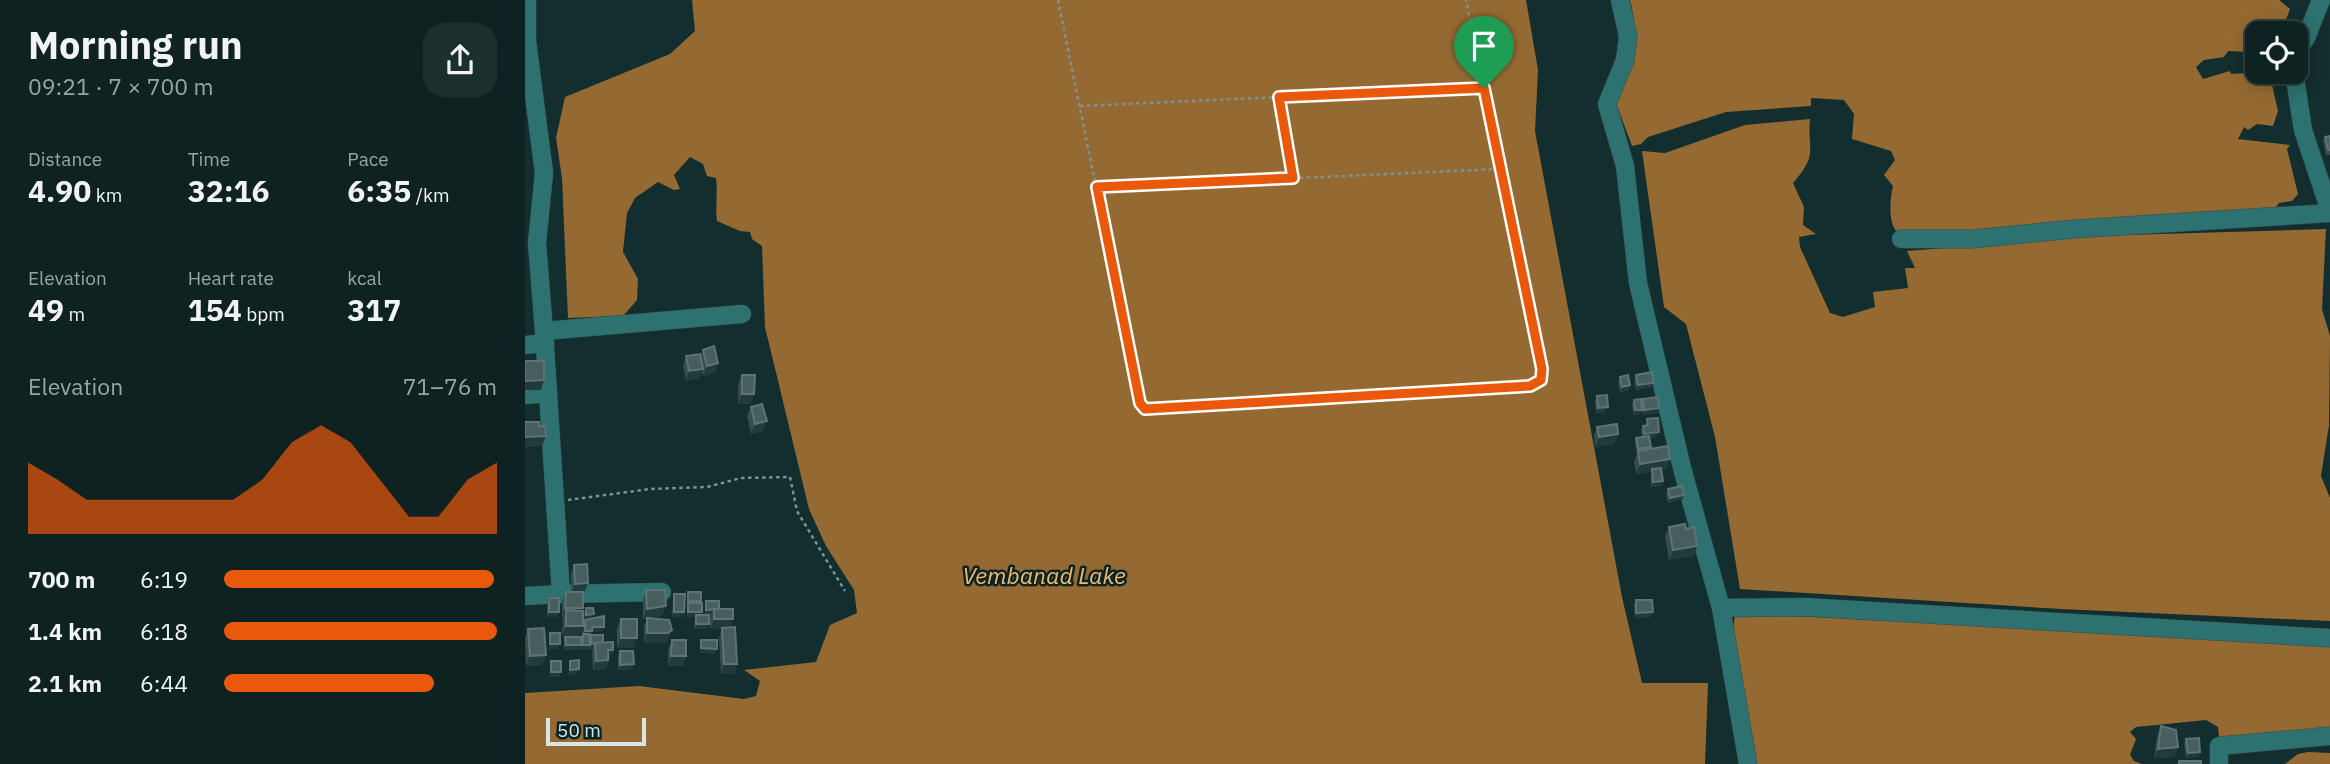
<!DOCTYPE html>
<html lang="en">
<head>
<meta charset="utf-8">
<style>
	:root { --surface:#0e2222; --page:#1c2f2f; --text:#f1f3f6; --muted:#9ba4a5; --line:#2e3f40; --accent:#ea580c }
	body { margin:0; font-family:"IBM Plex Sans",sans-serif; background:var(--page); color:var(--text); height:100vh; display:flex; flex-direction:column; font-size:26px; white-space:nowrap }
	* { box-sizing:border-box; margin:0 }
	p { font-size:23px; color:var(--muted) }
	.icon { flex:none; width:38px; height:38px; fill:none; stroke:currentColor; stroke-width:2; stroke-linecap:round; stroke-linejoin:round }
	.map { position:relative; flex:1; overflow:hidden }
	.details { display:flex; flex-direction:column; background:var(--surface); width:525px }
	.details>* { flex:none }
	.tools { position:absolute; left:1720px; top:21px; display:grid; gap:14px }
	.tools a { display:grid; place-items:center; width:63px; height:63px; border-radius:14px; background:var(--surface); box-shadow:0 4px 18px #0003,0 0 0 2px var(--line); font-size:35px }
	.scale { position:absolute; left:21px; bottom:18px; width:100px; box-sizing:border-box; padding-left:7px; border:4px solid #d6e6e5; border-top:0; font-size:19px; line-height:24px; white-space:nowrap; color:#d6e6e5; -webkit-text-stroke:5px #092424; paint-order:stroke }
	.pin { position:absolute; display:grid; place-items:center; width:60px; height:60px; color:#fff; margin:-72px -30px; border-radius:50% 50% 50% 0; rotate:-45deg; box-shadow:0 0 7px #0007 }
	.pin .icon { rotate:45deg }
	.round { display:grid; place-items:center; flex:none; width:74px; height:74px; border-radius:21px; background:var(--page) }
	.summary { display:flex; align-items:center; justify-content:space-between; height:119px; padding:0 28px }
	h1 { font-size:38px; font-weight:700; line-height:52px }
	.figures { display:grid; grid-template-columns:repeat(3,1fr); gap:10px; height:119px; padding:7px 28px }
	.figures div { display:grid; align-content:center }
	.figures b { font-size:30px; font-weight:700 }
	.figures small { font-size:19px; font-weight:400 }
	.figures p { font-size:19px }
	.chart { height:196px; padding:14px 28px }
	.chart p { display:flex; justify-content:space-between }
	.chart svg { width:100%; height:126px; margin-top:7px; fill:var(--accent); opacity:.7 }
	ul { padding:0 28px; list-style:none; font-size:23px }
	li { display:grid; grid-template-columns:112px 84px 1fr; align-items:center; height:52px }
	li i { height:18px; border-radius:9px; background:var(--accent) }
	main { display:flex; flex:1; min-height:0 }
	.map>svg:first-child { display:block }
	.water { fill:#956a32 }
	.lines { fill:none; stroke-linecap:round; stroke-linejoin:round }
	.minor-casing { stroke:#324b4b; stroke-width:19 }
	.path { stroke:#7d9292; stroke-width:2.5; stroke-dasharray:3.5 3.5; stroke-linecap:butt }
	.minor { stroke:#2d7170; stroke-width:18 }
	.wall { fill:#344e4d }
	.shaded-wall { fill:#203b3a }
	.building { fill:#465f5e; stroke:#5c7473; stroke-width:2 }
	.route-casing { stroke:#fff; stroke-width:14 }
	.route { stroke:#ea580c; stroke-width:9 }
	.labels { text-anchor:middle; dominant-baseline:central; stroke-width:5; stroke-linejoin:round; paint-order:stroke }
	.water-label { font-size:23px; font-style:italic; fill:#f7b868; stroke:#092424 }
</style>
</head>
<body>
<main>
<section class="details">
<div class="summary"><div><h1>Morning run</h1><p>09:21 · 7 × 700 m</p></div><a class="round"><svg class="icon" aria-label="share" viewBox="0 0 24 24"><path d="M12 15V3M7 8l5-5 5 5M5 13v7h14v-7"/></svg></a></div>
<div class="figures">
<div><p>Distance</p><b>4.90<small> km</small></b></div>
<div><p>Time</p><b>32:16</b></div>
<div><p>Pace</p><b>6:35<small> /km</small></b></div>
</div>
<div class="figures">
<div><p>Elevation</p><b>49<small> m</small></b></div>
<div><p>Heart rate</p><b>154<small> bpm</small></b></div>
<div><p>kcal</p><b>317</b></div>
</div>
<div class="chart"><p><span>Elevation</span>71–76 m</p>
<svg viewBox="0 0 160 44" preserveAspectRatio="none"><path d="M0 44V19L10 25L20 32L30 32L40 32L50 32L60 32L70 32L80 25L90 12L100 6L110 12L120 25L130 38L140 38L150 25L160 19V44z"/></svg>
</div>
<ul>
<li><b>700 m</b>6:19<i style="width:99%"></i></li>
<li><b>1.4 km</b>6:18<i style="width:100%"></i></li>
<li><b>2.1 km</b>6:44<i style="width:77%"></i></li>
</ul>
</section>
<div class="map">
<svg width="1805" height="764" viewBox="0 0 1805 764">
	<rect width="100%" height="100%" fill="#132e2e"/>
	<!-- water -->
	<g class="water">
		<path d="M167,0H1001L1013,70L1010,131L1097,597L1117,683H1183L1180,764H0V693L114,686L219,699L231,696L235,681L219,670L291,662L305,625L332,613L329,590L301,546L284,509L240,327L237,246L227,239L225,232L215,231L192,221C190,206 193,194 191,178L182,176L178,164L165,157L149,175L155,189L149,190L133,182L110,198L102,213L98,252L113,279L112,300L98,316L43,318L37,178L31,138L40,97L145,54L170,31Z"/>
		<path d="M1105,0H1754L1765,9L1756,33L1727,35L1722,40L1723,52L1703,51L1699,57L1679,60L1671,67L1678,79L1705,71L1706,74L1722,73L1730,69L1732,75L1742,73L1745,76L1753,111L1748,126L1732,124L1723,130L1719,127L1713,139L1765,145L1762,149L1773,194L1767,201L1754,203L1747,212L1600,235L1801,229L1797,309L1805,336L1804,425L1796,476L1805,498V621L1536,609L1215,589L1190,437L1161,324L1139,307L1117,151L1140,153L1220,125L1285,119C1282,152 1294,153 1268,183L1279,207L1278,225L1291,234L1274,237L1275,247L1305,313L1318,317L1350,307L1348,292L1383,288L1380,268H1390L1382,251L1554,237L1461,231H1371C1363,220 1365,199 1368,186L1359,175L1370,160L1366,151L1327,139L1329,114L1319,100L1286,98V106L1201,112L1123,137L1116,144L1107,146L1091,103C1108,71 1114,35 1105,0Z"/>
		<polygon points="1210,613 1805,643 1805,729 1694,738 1693,727 1681,720 1611,727 1605,732 1611,739 1605,755 1609,761 1617,764 1232,764 1207,642"/>
		<polygon points="1783,752 1805,753 1805,764 1760,764 1773,754"/>
	</g>
	<g class="lines">
		<defs>
			<g id="minor">
				<polyline points="2,0 2,41 19,173 12,243 19,331"/>
				<polyline points="1095,0 1103,36 1100,60 1082,104 1100,166 1113,283 1157,468 1196,608 1223,764"/>
				<polyline points="1771,52 1781,38 1796,0"/>
				<polyline points="1769,72 1778,130 1805,211"/>
				<polyline points="1376,239 1447,239 1549,229 1805,213"/>
				<polyline points="0,345 20,343"/>
				<polyline points="0,395 23,393"/>
				<polyline points="36,594 137,592"/>
				<polyline points="0,596 36,594 19,331 217,314"/>
				<polyline points="1196,608 1280,607 1805,638"/>
				<polyline points="1694,764 1694,746 1805,736"/>
			</g>
		</defs>
		<!-- minor casing -->
		<use href="#minor" class="minor-casing"/>
		<!-- path -->
		<g class="path">
			<polyline points="533,0 615,403 619,409 1005,386 1016,380 1017,369 941,0"/>
			<polyline points="754,97 768,177"/>
			<polyline points="555,106 957,88"/>
			<polyline points="572,187 974,169"/>
			<polyline points="43,500 125,489 182,487 216,478 265,477 272,511 320,591"/>
		</g>
		<!-- minor -->
		<use href="#minor" class="minor"/>
	</g>
	<!-- wall -->
	<g class="wall">
		<polygon points="1805,136 1805,155 1801,155 1798,141 1800,137"/>
		<polygon points="178,350 193,363 190,373 178,376 177,371 174,378 161,381 158,366 161,356 175,356"/>
		<polygon points="217,375 226,404 213,404 213,384"/>
		<polygon points="1111,375 1129,383 1127,387 1111,390 1109,379"/>
		<polygon points="1095,377 1105,385 1103,390 1095,392 1093,382"/>
		<polygon points="1072,396 1081,412 1071,413 1070,401"/>
		<polygon points="1118,399 1134,408 1132,413 1118,415 1116,404"/>
		<polygon points="1109,400 1115,414 1108,415 1107,404"/>
		<polygon points="226,407 238,431 226,434 222,416"/>
		<polygon points="1122,419 1134,432 1132,437 1124,438 1125,449 1145,459 1141,469 1137,470 1136,486 1126,487 1126,472 1111,474 1109,461 1112,454 1110,443 1111,438 1117,437 1116,431 1118,426 1120,426"/>
		<polygon points="1072,427 1093,434 1089,444 1070,447 1069,436"/>
		<polygon points="1143,489 1157,500 1143,503 1141,494"/>
		<polygon points="1144,527 1161,529 1172,546 1169,556 1144,560 1140,536"/>
		<polygon points="49,565 59,593 58,593 57,611 58,626 54,636 37,636 38,618 37,618 37,602 41,592 46,592 46,574"/>
		<polygon points="121,590 141,606 137,616 124,618 143,640 140,643 119,643 119,627 122,618 118,619 118,600"/>
		<polygon points="163,592 176,601 176,615 180,615 180,606 181,601 208,619 205,627 212,664 209,674 196,674 194,638 197,629 185,629 185,619 186,615 184,615 182,629 169,629 170,617 162,617 162,597"/>
		<polygon points="149,594 159,612 158,617 147,617 148,599"/>
		<polygon points="24,598 34,612 32,617 22,617 22,603"/>
		<polygon points="1111,600 1126,617 1110,618 1109,605"/>
		<polygon points="61,608 77,631 67,632 66,636 64,636 64,640 66,635 88,650 80,670 68,670 67,653 68,649 64,649 64,646 63,650 56,650 56,645 54,650 39,650 39,642 40,637 56,639 60,620 59,613"/>
		<polygon points="96,619 112,638 109,648 92,648 92,628"/>
		<polygon points="3,629 21,655 17,665 1,666 0,639"/>
		<polygon points="147,640 161,656 158,666 143,666 143,650"/>
		<polygon points="95,651 109,664 107,669 93,670 93,656"/>
		<polygon points="1636,726 1653,747 1649,757 1629,758 1632,736"/>
		<polygon points="1661,739 1674,756 1661,758 1659,744"/>
	</g>
	<!-- shaded-wall -->
	<g class="shaded-wall">
		<polygon points="193,363 190,373 178,376 182,366"/>
		<polygon points="178,369 174,378 161,381 164,371"/>
		<polygon points="19,380 16,390 0,390 0,381"/>
		<polygon points="1129,383 1127,387 1111,390 1113,385"/>
		<polygon points="1105,385 1103,390 1095,392 1097,387"/>
		<polygon points="217,394 229,394 226,404 213,404"/>
		<polygon points="1083,407 1081,412 1071,413 1073,408"/>
		<polygon points="1134,408 1132,413 1118,415 1119,410"/>
		<polygon points="1110,410 1117,410 1115,414 1108,415"/>
		<polygon points="242,421 238,431 226,434 230,424"/>
		<polygon points="1134,432 1132,437 1117,439 1119,434"/>
		<polygon points="1093,434 1089,444 1070,447 1074,437"/>
		<polygon points="21,436 17,446 0,447 0,437"/>
		<polygon points="1126,447 1124,452 1113,451 1111,454 1113,449"/>
		<polygon points="1145,459 1141,469 1127,472 1127,469 1126,472 1111,474 1115,464"/>
		<polygon points="1138,481 1136,486 1126,487 1128,482"/>
		<polygon points="1159,495 1157,500 1143,503 1145,498"/>
		<polygon points="1172,546 1169,556 1144,560 1148,550"/>
		<polygon points="63,583 59,593 46,594 50,584"/>
		<polygon points="141,606 137,616 118,619 122,609"/>
		<polygon points="40,608 58,608 54,618 41,610 38,618 37,618"/>
		<polygon points="181,610 188,610 186,615 180,615"/>
		<polygon points="24,612 34,612 32,617 22,617"/>
		<polygon points="149,612 159,612 158,617 147,617"/>
		<polygon points="163,612 177,612 175,617 162,617"/>
		<polygon points="1128,612 1126,617 1110,618 1111,613"/>
		<polygon points="69,614 67,619 60,620 61,615"/>
		<polygon points="189,619 208,619 204,629 185,629"/>
		<polygon points="171,624 184,624 182,629 169,629"/>
		<polygon points="41,626 58,626 54,636 37,636"/>
		<polygon points="68,627 79,627 77,631 67,632 66,636 58,636 60,631"/>
		<polygon points="147,630 143,640 140,643 119,643 122,633"/>
		<polygon points="96,638 112,638 109,648 92,648"/>
		<polygon points="25,644 35,644 33,649 23,649"/>
		<polygon points="66,644 70,644 68,649 64,649"/>
		<polygon points="41,645 56,645 54,650 39,650"/>
		<polygon points="58,645 65,645 63,650 56,650"/>
		<polygon points="176,648 192,649 190,654 174,653"/>
		<polygon points="83,650 88,650 84,660 79,660"/>
		<polygon points="21,655 17,665 1,666 5,656"/>
		<polygon points="146,656 161,656 158,666 143,666"/>
		<polygon points="83,660 80,670 68,670 71,661"/>
		<polygon points="109,664 107,669 93,670 95,665"/>
		<polygon points="199,664 212,664 209,674 196,674"/>
		<polygon points="54,669 52,674 43,675 45,670"/>
		<polygon points="26,672 36,672 34,677 24,677"/>
		<polygon points="1653,747 1649,757 1629,758 1633,749"/>
		<polygon points="1675,752 1674,756 1661,758 1663,753"/>
	</g>
	<!-- building -->
	<g class="building">
		<polygon points="1805,136 1805,150 1803,150 1800,137"/>
		<polygon points="189,346 193,363 182,366 178,350"/>
		<polygon points="175,354 178,369 164,371 161,356"/>
		<polygon points="0,361 19,361 19,380 0,381"/>
		<polygon points="1127,372 1129,383 1113,385 1111,375"/>
		<polygon points="217,375 230,375 229,394 217,394"/>
		<polygon points="1103,375 1105,385 1097,387 1095,377"/>
		<polygon points="1082,395 1083,407 1073,408 1072,396"/>
		<polygon points="1133,397 1134,408 1119,410 1118,399"/>
		<polygon points="1116,399 1117,410 1110,410 1109,400"/>
		<polygon points="237,404 242,421 230,424 226,407"/>
		<polygon points="1133,418 1134,432 1119,434 1118,426 1123,425 1122,419"/>
		<polygon points="0,422 14,422 14,426 20,426 21,436 0,437"/>
		<polygon points="1092,424 1093,434 1074,437 1072,427"/>
		<polygon points="1124,436 1126,447 1113,449 1111,438"/>
		<polygon points="1143,446 1145,459 1115,464 1113,451"/>
		<polygon points="1136,468 1138,481 1128,482 1127,469"/>
		<polygon points="1157,486 1159,495 1145,498 1143,489"/>
		<polygon points="1160,524 1161,529 1169,527 1172,546 1148,550 1144,527"/>
		<polygon points="62,564 63,583 50,584 49,565"/>
		<polygon points="121,590 140,590 141,606 122,609"/>
		<polygon points="41,592 58,592 58,608 40,608"/>
		<rect x="163" y="592" width="13" height="9"/>
		<polygon points="149,594 160,594 159,612 149,612"/>
		<rect x="24" y="598" width="10" height="14"/>
		<polygon points="1111,600 1127,600 1128,612 1111,613"/>
		<polygon points="181,601 194,601 194,609 181,610"/>
		<rect x="163" y="603" width="14" height="9"/>
		<polygon points="61,608 68,608 69,614 61,615"/>
		<rect x="189" y="609" width="19" height="10"/>
		<polygon points="41,610 58,611 58,626 41,626"/>
		<rect x="171" y="615" width="13" height="9"/>
		<polygon points="79,616 79,627 68,627 67,631 60,631 60,620"/>
		<polygon points="122,618 144,620 147,630 143,633 122,633"/>
		<rect x="96" y="619" width="16" height="19"/>
		<polygon points="210,627 212,664 199,664 197,628"/>
		<polygon points="19,628 21,655 5,656 3,629"/>
		<rect x="25" y="633" width="10" height="11"/>
		<polygon points="58,634 64,634 65,645 58,645"/>
		<polygon points="66,635 78,635 78,643 66,644"/>
		<polygon points="40,637 56,637 56,645 41,645"/>
		<polygon points="147,640 161,640 161,656 146,656"/>
		<polygon points="176,640 192,640 192,649 176,648"/>
		<polygon points="88,642 88,650 83,650 83,660 71,661 70,643"/>
		<polygon points="95,651 108,651 109,664 95,665"/>
		<polygon points="54,660 54,669 45,670 45,661"/>
		<rect x="26" y="661" width="10" height="11"/>
		<polygon points="1636,726 1651,730 1653,747 1633,749"/>
		<polygon points="1674,738 1675,752 1663,753 1661,739"/>
		<rect x="1654" y="761" width="22" height="3"/>
	</g>
	<g class="lines">
		<defs>
			<polygon id="route" points="959,88 1017,369 1016,380 1005,386 620,409 615,403 572,187 768,178 754,97"/>
		</defs>
		<!-- route casing -->
		<use href="#route" class="route-casing"/>
		<!-- route -->
		<use href="#route" class="route"/>
	</g>
	<g class="labels">
		<!-- water labels -->
		<g class="water-label">
			<text x="519" y="575">Vembanad Lake</text>
		</g>
	</g>
</svg>
<div class="tools">
<a><svg class="icon" aria-label="locate" viewBox="0 0 24 24"><circle cx="12" cy="12" r="6"/><path d="M12 2v4M12 18v4M2 12h4M18 12h4"/></svg></a>
</div>
<div class="scale">50 m</div>
<div class="pin" style="left:959px;top:88px;background:#1e9e55"><svg class="icon" aria-label="arrive" viewBox="0 0 24 24"><path d="M6 21V4h12l-3 4 3 4H6"/></svg></div>
</div>
</main>
</body>
</html>
